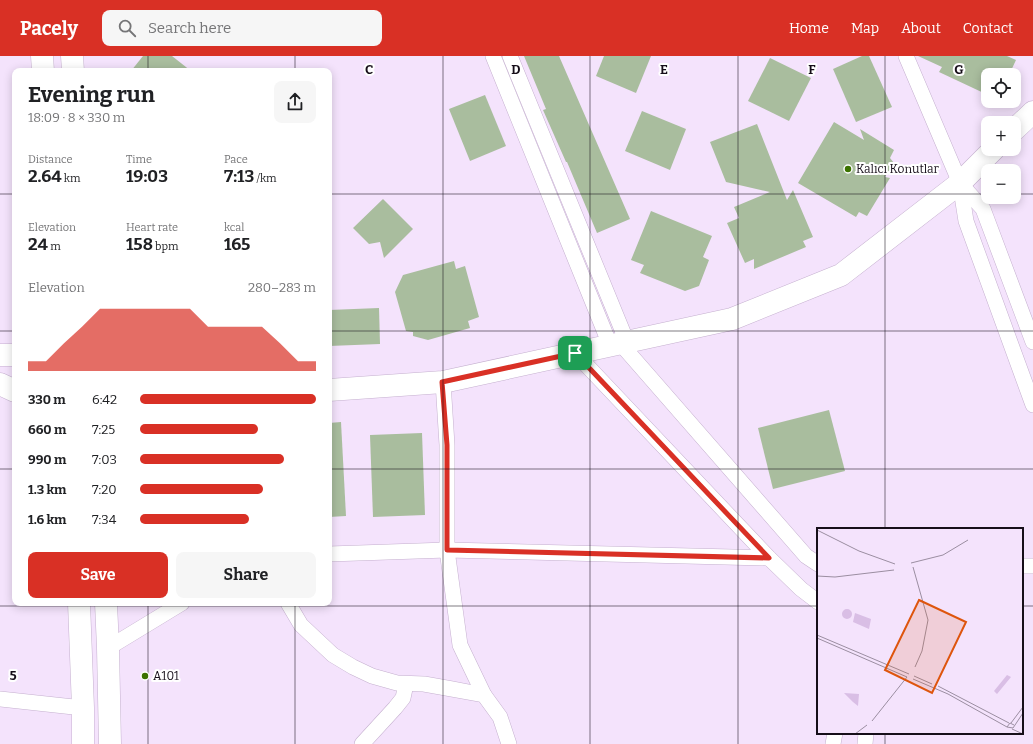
<!DOCTYPE html>
<html lang="en">
<head>
<meta charset="utf-8">
<style>
	:root { --surface:#fff; --page:#f6f6f6; --text:#202124; --muted:#757577; --accent:#d93025 }
	body { margin:0; font-family:Bitter,serif; background:var(--page); color:var(--text); height:100vh; display:flex; flex-direction:column; font-size:15px; white-space:nowrap }
	* { box-sizing:border-box; margin:0 }
	p { font-size:13px; color:var(--muted) }
	.icon { flex:none; width:22px; height:22px; fill:none; stroke:currentColor; stroke-width:2; stroke-linecap:round; stroke-linejoin:round }
	.map { position:relative; flex:1; overflow:hidden }
	.details { position:absolute; left:12px; top:12px; width:320px; height:538px; display:flex; flex-direction:column; background:var(--surface); border-radius:8px; box-shadow:0 2px 10px #0003 }
	.details>* { flex:none }
	.tools { position:absolute; left:981px; top:12px; display:grid; gap:8px }
	.tools a { display:grid; place-items:center; width:40px; height:40px; border-radius:8px; background:var(--surface); box-shadow:0 2px 10px #0003; font-size:20px }
	.pin { position:absolute; display:grid; place-items:center; width:34px; height:34px; color:#fff; margin:-17px; border-radius:8px; box-shadow:0 2px 6px #0006 }
	.round { display:grid; place-items:center; flex:none; width:42px; height:42px; border-radius:8px; background:var(--page) }
	.overview { display:flex; align-items:center; justify-content:space-between; height:68px; padding:0 16px }
	h1 { font-size:22px; font-weight:700; line-height:30px }
	.stats { display:grid; grid-template-columns:repeat(3,1fr); gap:6px; height:68px; padding:4px 16px }
	.stats div { display:grid; align-content:center }
	.stats b { font-size:17px; font-weight:700 }
	.stats small { font-size:11px; font-weight:400 }
	.stats p { font-size:11px }
	.chart { height:112px; padding:8px 16px }
	.chart p { display:flex; justify-content:space-between }
	.chart svg { width:100%; height:72px; margin-top:4px; fill:var(--accent); opacity:.7 }
	.cta { display:flex; gap:8px; margin-top:auto; padding:8px 16px }
	.cta a { flex:1; height:46px; border-radius:8px; background:var(--accent); color:#fff; font-size:16px; font-weight:700; line-height:46px; text-align:center }
	.cta a+a { background:var(--page); color:var(--text) }
	ul { padding:0 16px; list-style:none; font-size:13px }
	li { display:grid; grid-template-columns:64px 48px 1fr; align-items:center; height:30px }
	li i { height:10px; border-radius:5px; background:var(--accent) }
	header { display:flex; align-items:center; gap:24px; box-sizing:border-box; height:56px; padding:0 20px; background:var(--accent); color:#fff }
	header strong { font-size:19px }
	nav { display:flex; gap:22px; margin-inline-start:auto; font-size:14px }
	.search { width:280px; height:36px; background:var(--page); display:flex; align-items:center; gap:10px; box-sizing:border-box; padding:0 14px; border-radius:8px; color:var(--muted); font-size:15px }
	.map>svg:first-child { display:block }
	.building { fill:#a9bd9e }
	.lines { fill:none; stroke-linecap:round; stroke-linejoin:round }
	.minor-casing { stroke:#c5b0cf; stroke-width:16 }
	.primary-casing { stroke:#c5b0cf; stroke-width:23 }
	.minor { stroke:#fff; stroke-width:15 }
	.primary { stroke:#fff; stroke-width:22 }
	.route-casing { stroke:#fff; stroke-width:8 }
	.route { stroke:#d93025; stroke-width:5 }
	.grid { fill:none; stroke:#160e19; stroke-width:1; stroke-opacity:0.55 }
	.poi-dot { fill:#3c7300; stroke:#fff; stroke-width:1.5 }
	.labels { text-anchor:middle; dominant-baseline:central; stroke-width:4; stroke-linejoin:round; paint-order:stroke }
	.poi-label { font-size:12px; fill:#160e19; stroke:#fff; text-anchor:start }
	.inset-road { fill:none; stroke:#9b8ea1; stroke-width:1 }
	.view { fill:#de550d; fill-opacity:0.15; stroke:#de550d; stroke-width:2 }
	.inset-edge { fill:none; stroke:#160e19; stroke-width:2 }
	.grid-label { font-size:13px; text-anchor:middle; font-weight:bold; fill:#160e19; stroke:#fff; stroke-width:4; stroke-linejoin:round; paint-order:stroke }
</style>
</head>
<body>
<header>
<strong>Pacely</strong>
<div class="search"><svg class="icon" aria-label="search" viewBox="0 0 24 24"><circle cx="10" cy="10" r="6"/><path d="M15 15l6 6"/></svg>Search here</div>
<nav><a>Home</a><a>Map</a><a>About</a><a>Contact</a></nav>
</header>
<div class="map">
<svg width="1033" height="688" viewBox="0 0 1033 688">
	<rect width="100%" height="100%" fill="#f4e3fc"/>
	<!-- building -->
	<g class="building">
		<polygon points="143,0 172,0 191,15 131,15"/>
		<polygon points="524,0 559,0 630,163 597,177 567,106 566,106 543,54 546,53"/>
		<polygon points="604,0 651,0 636,37 596,20"/>
		<polygon points="862,0 869,0 892,51 856,66 833,13"/>
		<polygon points="918,0 1007,0 1016,4 1009,19 988,19 988,39 939,16 942,11"/>
		<polygon points="770,2 811,22 789,65 748,45"/>
		<polygon points="485,39 506,90 470,105 449,53"/>
		<polygon points="642,55 686,73 670,114 625,95"/>
		<polygon points="834,66 864,84 860,73 894,94 890,102 894,107 885,121 890,122 867,160 859,156 856,161 798,127"/>
		<polygon points="757,68 787,144 793,134 813,181 803,185 806,191 754,213 754,203 745,207 727,167 739,162 734,151 770,136 726,126 710,86"/>
		<polygon points="383,143 413,173 384,202 380,186 369,188 353,172"/>
		<polygon points="651,155 712,180 703,201 709,204 699,230 685,235 640,217 644,209 631,204"/>
		<polygon points="454,205 456,213 465,210 479,261 468,265 470,272 428,284 413,280 413,276 406,275 395,236 403,219"/>
		<polygon points="379,252 380,288 329,290 329,254"/>
		<polygon points="829,354 845,415 773,433 758,372"/>
		<polygon points="341,366 346,460 329,461 329,367"/>
		<polygon points="422,377 425,459 373,461 370,379"/>
	</g>
	<g class="lines">
		<defs>
			<g id="minor">
				<polyline points="493,0 610,289"/>
				<polyline points="510,0 627,286"/>
				<polyline points="906,0 960,127 966,165 1033,349"/>
				<polyline points="960,127 983,153 1033,286"/>
				<polyline points="620,287 806,500 818,508"/>
				<polyline points="575,297 769,502 801,533 818,546"/>
				<polyline points="443,326 447,389 447,494 460,589 484,639"/>
				<polyline points="329,498 447,494 769,502"/>
				<polyline points="1022,510 1033,510"/>
				<polyline points="288,547 301,569 333,599 353,611 372,620 397,627 424,628 452,633 484,639 500,661 509,688"/>
				<polyline points="108,592 182,547"/>
				<polyline points="0,643 83,652"/>
				<polyline points="362,688 395,652 403,642 406,628"/>
				<polyline points="833,688 835,677"/>
				<polyline points="865,688 866,677"/>
			</g>
			<g id="primary">
				<polyline points="42,0 43,15"/>
				<polyline points="72,0 73,15"/>
				<polyline points="1014,74 1033,56"/>
				<polyline points="0,299 15,299"/>
				<polyline points="0,328 15,335"/>
				<polyline points="329,334 443,326 732,263 841,219 960,127 994,93"/>
				<polyline points="79,547 83,652 83,688"/>
				<polyline points="106,547 108,592 110,688"/>
			</g>
		</defs>
		<!-- minor casing -->
		<use href="#minor" class="minor-casing"/>
		<!-- primary casing -->
		<use href="#primary" class="primary-casing"/>
		<!-- minor -->
		<use href="#minor" class="minor"/>
		<!-- primary -->
		<use href="#primary" class="primary"/>
	</g>
	<g class="lines">
		<defs>
			<polygon id="route" points="575,297 769,502 447,494 447,389 442,326"/>
		</defs>
		<!-- route casing -->
		<use href="#route" class="route-casing"/>
		<!-- route -->
		<use href="#route" class="route"/>
	</g>
	<!-- grid -->
	<path class="grid" d="M148,0V15M295,0V15M443,0V688M590,0V688M738,0V688M885,0V473M0,138H15M329,138H988M1014,138H1033M0,275H15M329,275H1033M0,413H15M329,413H1033M148,547V688M295,547V688M0,550H818M1022,550H1033M885,677V688"/>
	<!-- markers -->
	<g class="poi-dot">
		<circle cx="848" cy="113" r="4"/>
		<circle cx="145" cy="620" r="4"/>
	</g>
	<g class="labels">
		<!-- poi labels -->
		<g class="poi-label">
			<text x="856" y="113">Kalıcı Konutlar</text>
			<text x="153" y="620">A101</text>
		</g>
	</g>
	<!-- overview -->
	<g transform="translate(817 472)">
		<rect width="206" height="206" fill="#f4e3fc"/>
		<path d="M25 86a5 5 0 1 1 10 0a5 5 0 1 1-10 0ZM38,85L54,91L52,101L36,94ZM190,147L194,149L180,166L177,163ZM27,165L42,166L41,178L36,174Z" fill="#d9bee5"/>
		<path class="inset-road" d="M0,2L42,23L78,36M94,35L126,27L151,12M96,39L111,92L105,123L98,139M0,48L18,49L77,42M0,107L92,146M0,110L90,149M97,148L115,156M96,151L131,166L190,199M121,158L192,195M55,193L90,149M194,195L206,179M197,197L193,195L190,199L196,200L206,185M195,201L206,206M38,206L50,197"/>
		<path class="view" d="M102,72L149,94L115,165L68,142Z"/>
		<rect width="206" height="206" class="inset-edge"/>
	</g>
	<g class="grid-label">
		<text x="369" y="18">C</text>
		<text x="516" y="18">D</text>
		<text x="664" y="18">E</text>
		<text x="812" y="18">F</text>
		<text x="959" y="18">G</text>
		<text x="13" y="624">5</text>
	</g>
</svg>
<div class="tools">
<a><svg class="icon" aria-label="locate" viewBox="0 0 24 24"><circle cx="12" cy="12" r="6"/><path d="M12 2v4M12 18v4M2 12h4M18 12h4"/></svg></a>
<a>+</a>
<a>−</a>
</div>
<div class="pin" style="left:575px;top:297px;background:#1e9e55"><svg class="icon" aria-label="arrive" viewBox="0 0 24 24"><path d="M6 21V4h12l-3 4 3 4H6"/></svg></div>
<section class="details">
<div class="overview"><div><h1>Evening run</h1><p>18:09 · 8 × 330 m</p></div><a class="round"><svg class="icon" aria-label="share" viewBox="0 0 24 24"><path d="M12 15V3M7 8l5-5 5 5M5 13v7h14v-7"/></svg></a></div>
<div class="stats">
<div><p>Distance</p><b>2.64<small> km</small></b></div>
<div><p>Time</p><b>19:03</b></div>
<div><p>Pace</p><b>7:13<small> /km</small></b></div>
</div>
<div class="stats">
<div><p>Elevation</p><b>24<small> m</small></b></div>
<div><p>Heart rate</p><b>158<small> bpm</small></b></div>
<div><p>kcal</p><b>165</b></div>
</div>
<div class="chart"><p><span>Elevation</span>280–283 m</p>
<svg viewBox="0 0 160 44" preserveAspectRatio="none"><path d="M0 44V38L10 38L20 27L30 17L40 6L50 6L60 6L70 6L80 6L90 6L100 17L110 17L120 17L130 17L140 27L150 38L160 38V44z"/></svg>
</div>
<ul>
<li><b>330 m</b>6:42<i style="width:100%"></i></li>
<li><b>660 m</b>7:25<i style="width:67%"></i></li>
<li><b>990 m</b>7:03<i style="width:82%"></i></li>
<li><b>1.3 km</b>7:20<i style="width:70%"></i></li>
<li><b>1.6 km</b>7:34<i style="width:62%"></i></li>
</ul>
<div class="cta"><a>Save</a><a>Share</a></div>
</section>
</div>
</body>
</html>
